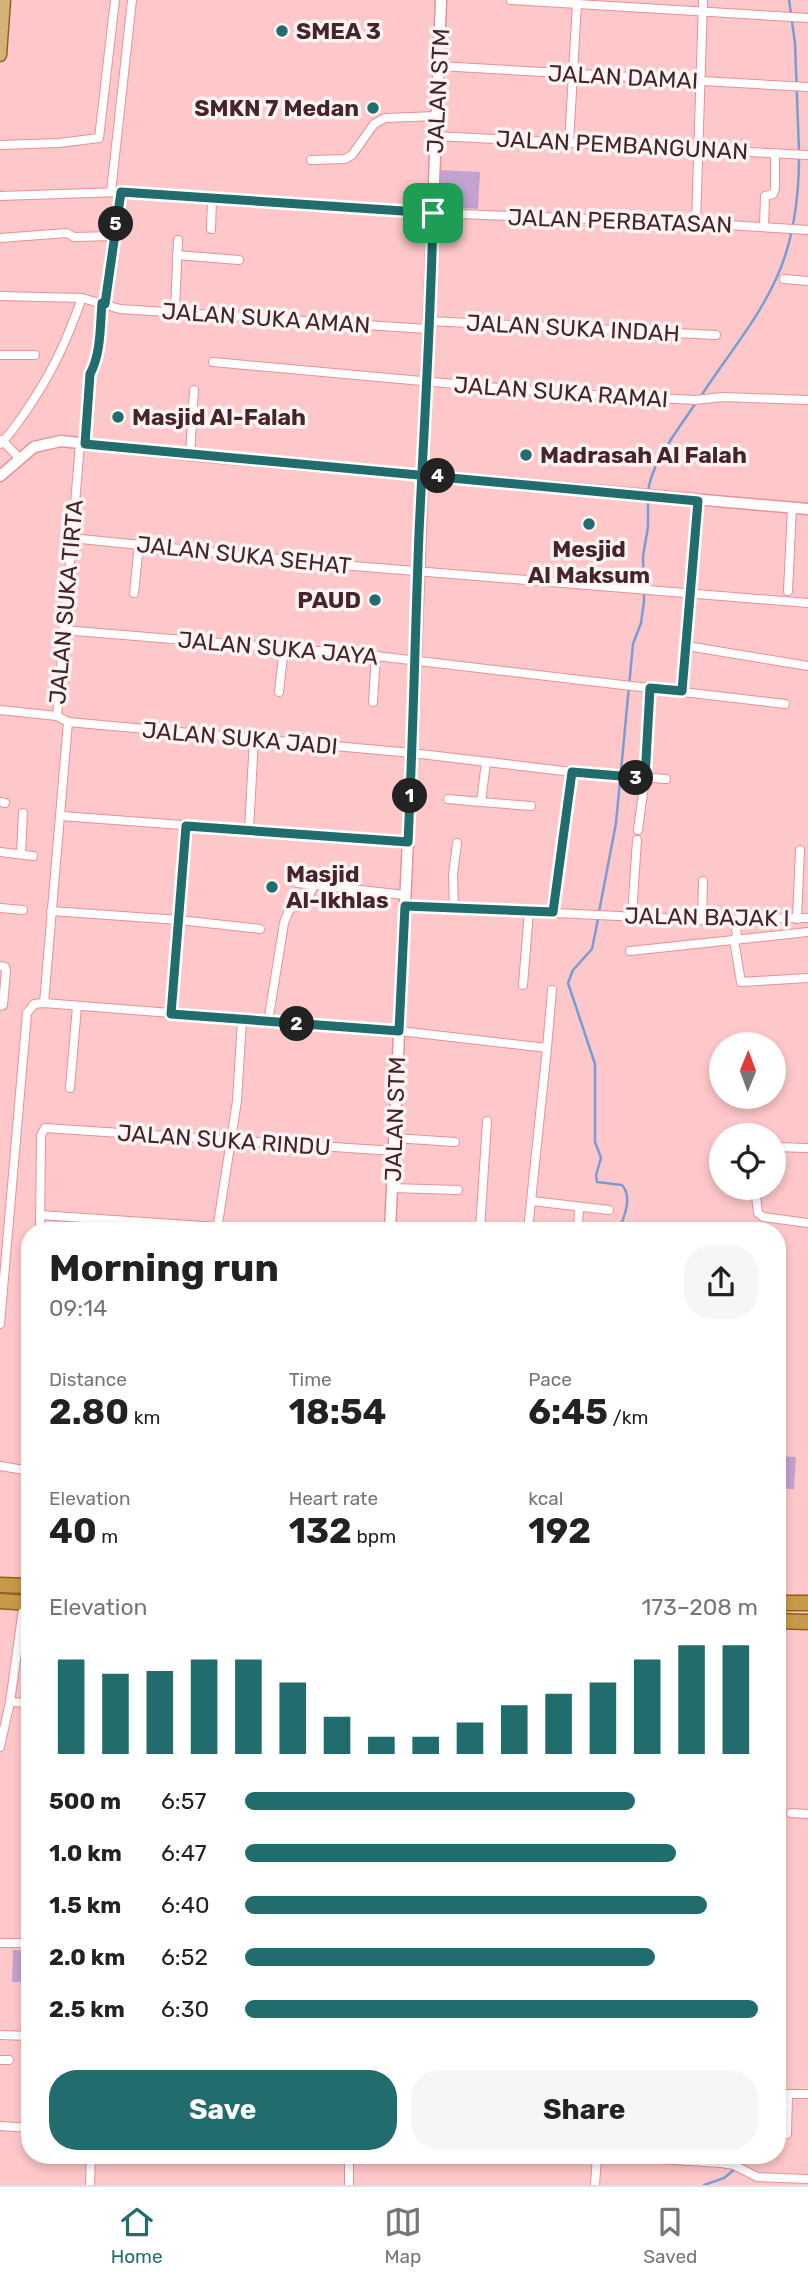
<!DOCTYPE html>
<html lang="en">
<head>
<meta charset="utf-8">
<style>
	:root { --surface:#fff; --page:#f6f6f6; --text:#222; --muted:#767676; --line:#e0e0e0; --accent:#216d6d }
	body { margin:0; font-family:Rubik,sans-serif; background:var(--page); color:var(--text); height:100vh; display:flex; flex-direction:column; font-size:26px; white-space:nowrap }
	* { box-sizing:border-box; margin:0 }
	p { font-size:23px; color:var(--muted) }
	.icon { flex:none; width:38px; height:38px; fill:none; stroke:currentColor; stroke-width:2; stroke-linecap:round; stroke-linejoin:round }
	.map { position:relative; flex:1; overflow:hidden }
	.panel { position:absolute; left:21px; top:1222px; width:765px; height:942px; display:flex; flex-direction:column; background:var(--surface); border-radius:28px; box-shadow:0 4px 10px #0003 }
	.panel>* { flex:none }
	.needle { width:46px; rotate:1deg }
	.tools { position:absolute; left:709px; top:1032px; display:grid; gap:14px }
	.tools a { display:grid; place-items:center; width:77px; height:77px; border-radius:50%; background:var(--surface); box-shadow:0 4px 10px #0003; font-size:35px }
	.pin { position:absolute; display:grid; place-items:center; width:60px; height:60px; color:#fff; margin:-30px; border-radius:14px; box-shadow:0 4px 10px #0006 }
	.km { position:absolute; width:35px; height:35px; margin:-18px; border-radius:50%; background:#222; color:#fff; font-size:19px; line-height:35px; text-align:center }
	.round { display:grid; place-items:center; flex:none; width:74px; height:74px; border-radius:28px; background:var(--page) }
	.headline { display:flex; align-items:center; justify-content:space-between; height:119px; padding:0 28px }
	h1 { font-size:38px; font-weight:700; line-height:52px }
	.metrics { display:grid; grid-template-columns:repeat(3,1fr); gap:10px; height:119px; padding:7px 28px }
	.metrics div { display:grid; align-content:center }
	.metrics b { font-size:35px; font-weight:700 }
	.metrics small { font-size:19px; font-weight:400 }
	.metrics p { font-size:19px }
	.chart { height:196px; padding:14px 28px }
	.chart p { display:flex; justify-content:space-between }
	.chart svg { width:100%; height:126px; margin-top:7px; stroke:var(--accent); stroke-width:6 }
	.button { display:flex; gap:14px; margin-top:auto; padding:14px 28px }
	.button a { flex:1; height:80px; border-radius:28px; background:var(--accent); color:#fff; font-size:28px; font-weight:700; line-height:80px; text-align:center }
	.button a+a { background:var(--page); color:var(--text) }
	ul { padding:0 28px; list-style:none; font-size:23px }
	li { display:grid; grid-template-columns:112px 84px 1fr; align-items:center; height:52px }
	li i { height:18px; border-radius:9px; background:var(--accent) }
	.tab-bar { display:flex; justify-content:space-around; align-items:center; height:98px; border-top:2px solid var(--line); background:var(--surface); font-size:19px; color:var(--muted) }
	.tab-bar a { display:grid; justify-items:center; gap:4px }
	.tab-bar .active { color:var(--accent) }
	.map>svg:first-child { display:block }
	.green { fill:#c2a3d0 }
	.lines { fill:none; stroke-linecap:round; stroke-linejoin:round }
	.stream { stroke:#749ed5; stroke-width:2.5 }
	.minor-casing { stroke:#e89197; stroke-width:10 }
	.tertiary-casing { stroke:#e89197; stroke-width:13 }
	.primary-casing { stroke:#91601f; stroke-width:15 }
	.trunk-casing { stroke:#91601f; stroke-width:17 }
	.minor { stroke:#fff; stroke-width:8 }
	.tertiary { stroke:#fff; stroke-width:10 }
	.primary { stroke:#d5b376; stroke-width:12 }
	.trunk { stroke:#c79a48; stroke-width:14 }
	.route-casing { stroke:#fff; stroke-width:14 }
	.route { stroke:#216d6d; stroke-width:9 }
	.poi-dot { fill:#216d6d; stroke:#fff5f5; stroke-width:2.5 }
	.labels { text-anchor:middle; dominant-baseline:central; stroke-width:7; stroke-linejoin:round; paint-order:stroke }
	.poi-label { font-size:23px; font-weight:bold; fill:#462427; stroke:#fff5f5; text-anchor:start }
	.street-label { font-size:23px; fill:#462427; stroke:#fff5f5 }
</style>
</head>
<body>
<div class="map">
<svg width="808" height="2185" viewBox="0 0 808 2185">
	<rect width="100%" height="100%" fill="#fec7c9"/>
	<!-- green -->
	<g class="green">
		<polygon points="437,170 480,172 478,209 435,206"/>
		<polygon points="777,1456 796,1457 794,1489 777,1488"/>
		<polygon points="13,1950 30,1951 30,1982 12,1982"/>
	</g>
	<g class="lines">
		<!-- stream -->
		<g class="stream">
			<polyline points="789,0 795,43 799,151"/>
			<path d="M701,396C726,357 757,321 776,279C793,243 799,197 799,158"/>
			<path d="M648,493C650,463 681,426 697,401"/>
			<polyline points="599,912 616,823 633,644 641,623 644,601 643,556 648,527 648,500"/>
			<path d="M598,919L592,949L573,970L568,983L595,1064V1142L601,1158L596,1175L597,1182L622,1185C633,1197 624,1217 619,1230"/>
			<polyline points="739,2164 739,2154"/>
			<polyline points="704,2185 724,2178 735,2169"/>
		</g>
		<defs>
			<g id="minor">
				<polyline points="511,0 808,18"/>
				<polyline points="438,66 808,87"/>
				<polyline points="435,136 808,155"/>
				<polyline points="569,143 577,3"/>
				<polyline points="0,145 59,143 99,138 115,0"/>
				<polyline points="311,160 345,159 352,155 374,124 385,118 436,116"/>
				<polyline points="111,192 132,0"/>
				<polyline points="0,196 121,192 433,213 696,223 808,230"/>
				<polyline points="696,223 703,0"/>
				<polyline points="764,227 765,196 773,194 775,189 775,153"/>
				<polyline points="211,229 212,198"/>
				<polyline points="0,238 67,233 74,237 115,236"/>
				<polyline points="177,255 239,260"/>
				<polyline points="784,279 808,281"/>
				<polyline points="0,296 82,298 120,309 428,329"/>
				<polyline points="105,304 121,192"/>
				<polyline points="175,311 178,240"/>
				<polyline points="429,321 716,335"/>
				<polyline points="0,355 35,355"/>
				<polyline points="213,362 555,393 695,400 723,397 808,400"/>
				<polyline points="2,440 19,458"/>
				<path d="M0,444C10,435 16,425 24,414C52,373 65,345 82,298"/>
				<path d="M85,444L89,380C90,373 93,371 95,365C102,347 101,322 102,303"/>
				<polyline points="190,455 194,390"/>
				<polyline points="71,538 329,564 808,603"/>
				<polyline points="788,591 792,508"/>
				<polyline points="134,593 139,544"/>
				<polyline points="63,630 376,656 785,704"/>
				<polyline points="687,646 808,666"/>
				<polyline points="682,691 698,501"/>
				<polyline points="279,692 284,647"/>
				<polyline points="373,702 376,656"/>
				<polyline points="0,710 57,716 68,722 412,753 572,772 666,779"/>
				<polyline points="57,716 80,444"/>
				<polyline points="486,762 481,802 531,806"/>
				<polyline points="448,799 481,802"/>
				<polyline points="0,802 5,803"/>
				<polyline points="61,816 408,842"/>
				<polyline points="249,830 254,739"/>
				<polyline points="638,830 645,778 650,688"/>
				<polyline points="0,852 33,856"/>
				<polyline points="21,854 23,813"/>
				<polyline points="297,883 405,895"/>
				<polyline points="405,906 702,920 808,918"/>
				<polyline points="0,908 23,910"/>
				<polyline points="454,908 453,875 457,843"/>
				<polyline points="51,911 179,920 260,929"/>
				<polyline points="553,913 572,772"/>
				<polyline points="632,916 637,840"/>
				<polyline points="797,919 800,850"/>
				<polyline points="702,920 703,881"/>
				<polyline points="735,921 737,935 734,940 741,982 808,978"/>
				<polyline points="630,951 808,932"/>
				<polyline points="0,966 5,967 6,971 3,1005 0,1006"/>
				<polyline points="523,985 529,911"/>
				<polyline points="44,1003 68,722"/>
				<polyline points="171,1014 186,826"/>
				<polyline points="268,1022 284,923 290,908 304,906 314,885"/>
				<polyline points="547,1048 552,990"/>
				<polyline points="70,1088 77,1006"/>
				<polyline points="394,1138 455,1142"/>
				<polyline points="774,1147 808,1148"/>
				<polyline points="392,1188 458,1190"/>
				<polyline points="755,1188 758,1213 763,1217 808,1223"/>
				<polyline points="532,1201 609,1210"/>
				<polyline points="40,1215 218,1227"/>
				<polyline points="40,1230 41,1135 45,1128 394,1151"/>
				<polyline points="217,1230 237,1101 242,1020"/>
				<polyline points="480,1230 487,1121"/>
				<polyline points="578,1230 579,1208"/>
				<polyline points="0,1324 27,1013 34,1004 44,1003 399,1031 547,1048 528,1230"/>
				<polyline points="0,1466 30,1471"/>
				<polyline points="10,1702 30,1703"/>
				<polyline points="0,1747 10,1702 24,1602"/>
				<polyline points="791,1813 808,1814"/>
				<polyline points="0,1943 30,1943"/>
				<polyline points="0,2035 30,2036"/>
				<polyline points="0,2060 9,2060"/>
				<polyline points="777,2094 808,2094"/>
				<polyline points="0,2126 30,2128"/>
				<polyline points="787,2134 788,2095"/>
				<polyline points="579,2154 721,2163 734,2165 757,2177 808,2179"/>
				<polyline points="90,2185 91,2154"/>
				<polyline points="349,2185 349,2154"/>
				<polyline points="595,2185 597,2155"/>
			</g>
			<g id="tertiary">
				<polyline points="0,476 34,447 61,441 190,455 808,509"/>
				<polyline points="390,1230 412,753 441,0"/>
			</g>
			<polyline id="primary" points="0,55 4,0"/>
			<g id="trunk">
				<polyline points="0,1585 30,1586"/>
				<polyline points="0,1601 30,1603"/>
				<polyline points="777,1603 808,1603"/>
				<polyline points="777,1621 808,1622"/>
			</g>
		</defs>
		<!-- minor casing -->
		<use href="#minor" class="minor-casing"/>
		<!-- tertiary casing -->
		<use href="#tertiary" class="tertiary-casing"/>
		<!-- primary casing -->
		<use href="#primary" class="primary-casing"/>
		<!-- trunk casing -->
		<use href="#trunk" class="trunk-casing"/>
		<!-- minor -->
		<use href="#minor" class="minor"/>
		<!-- tertiary -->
		<use href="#tertiary" class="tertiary"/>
		<!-- primary -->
		<use href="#primary" class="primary"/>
		<!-- trunk -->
		<use href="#trunk" class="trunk"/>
	</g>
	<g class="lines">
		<defs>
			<path id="route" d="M433,213C431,320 424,426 419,533C415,636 413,739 408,842L186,826L171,1014L399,1031L405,906L553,912L572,772L645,778L650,688L682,691L698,501L85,444L90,374C101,354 100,327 102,303L105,304L121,192L433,213"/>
		</defs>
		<!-- route casing -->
		<use href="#route" class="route-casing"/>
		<!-- route -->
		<use href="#route" class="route"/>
	</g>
	<!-- markers -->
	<g class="poi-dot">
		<circle cx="282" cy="31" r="7"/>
		<circle cx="373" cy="108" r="7"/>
		<circle cx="118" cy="417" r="7"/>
		<circle cx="526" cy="455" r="7"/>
		<circle cx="589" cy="524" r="7"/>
		<circle cx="375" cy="600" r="7"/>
		<circle cx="272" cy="887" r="7"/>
	</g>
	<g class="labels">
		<!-- poi labels -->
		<g class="poi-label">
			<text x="296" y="31">SMEA 3</text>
			<text x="359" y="108" text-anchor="end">SMKN 7 Medan</text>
			<text x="132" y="417">Masjid Al-Falah</text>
			<text x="540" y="455">Madrasah Al Falah</text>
			<text x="589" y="549" text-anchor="middle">Mesjid<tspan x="589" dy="26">Al Maksum</tspan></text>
			<text x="361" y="600" text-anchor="end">PAUD</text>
			<text x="286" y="874">Masjid<tspan x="286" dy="26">Al-Ikhlas</tspan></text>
		</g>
		<!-- street labels -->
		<g class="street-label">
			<text transform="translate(623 77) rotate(3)">JALAN DAMAI</text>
			<text transform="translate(438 91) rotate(-87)">JALAN STM</text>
			<text transform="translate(622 145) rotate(3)">JALAN PEMBANGUNAN</text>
			<text transform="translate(620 221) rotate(2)">JALAN PERBATASAN</text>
			<text transform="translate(266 318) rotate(4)">JALAN SUKA AMAN</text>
			<text transform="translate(573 328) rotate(3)">JALAN SUKA INDAH</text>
			<text transform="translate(561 392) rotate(4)">JALAN SUKA RAMAI</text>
			<text transform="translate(244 555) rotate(6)">JALAN SUKA SEHAT</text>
			<text transform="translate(66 602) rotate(-85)">JALAN SUKA TIRTA</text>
			<text transform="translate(278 648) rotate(5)">JALAN SUKA JAYA</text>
			<text transform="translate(240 738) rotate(5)">JALAN SUKA JADI</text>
			<text transform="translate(707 917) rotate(1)">JALAN BAJAK I</text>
			<text transform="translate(395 1119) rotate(-88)">JALAN STM</text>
			<text transform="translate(224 1140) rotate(4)">JALAN SUKA RINDU</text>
		</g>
	</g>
</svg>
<div class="tools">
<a><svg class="needle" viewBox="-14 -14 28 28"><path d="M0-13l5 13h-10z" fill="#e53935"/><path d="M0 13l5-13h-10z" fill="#767676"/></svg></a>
<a><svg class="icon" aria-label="locate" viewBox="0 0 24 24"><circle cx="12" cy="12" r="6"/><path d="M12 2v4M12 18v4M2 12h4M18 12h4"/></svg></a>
</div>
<div class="pin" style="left:433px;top:213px;background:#1e9e55"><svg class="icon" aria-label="arrive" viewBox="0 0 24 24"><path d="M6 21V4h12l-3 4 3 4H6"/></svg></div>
<b class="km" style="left:410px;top:796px">1</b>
<b class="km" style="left:297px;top:1024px">2</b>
<b class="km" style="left:636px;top:778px">3</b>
<b class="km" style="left:438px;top:476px">4</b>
<b class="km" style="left:116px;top:224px">5</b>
<section class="panel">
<div class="headline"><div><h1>Morning run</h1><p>09:14</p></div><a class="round"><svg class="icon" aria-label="share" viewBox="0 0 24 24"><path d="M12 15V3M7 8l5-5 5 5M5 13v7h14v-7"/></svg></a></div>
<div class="metrics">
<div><p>Distance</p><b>2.80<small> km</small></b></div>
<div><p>Time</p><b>18:54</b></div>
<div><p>Pace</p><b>6:45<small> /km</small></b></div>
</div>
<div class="metrics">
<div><p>Elevation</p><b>40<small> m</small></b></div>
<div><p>Heart rate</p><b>132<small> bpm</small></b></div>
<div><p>kcal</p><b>192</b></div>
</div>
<div class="chart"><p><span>Elevation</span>173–208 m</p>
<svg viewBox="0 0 160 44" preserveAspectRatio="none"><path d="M5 44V11M15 44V16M25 44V15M35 44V11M45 44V11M55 44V19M65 44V31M75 44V38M85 44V38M95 44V33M105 44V27M115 44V23M125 44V19M135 44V11M145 44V6M155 44V6"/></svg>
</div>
<ul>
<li><b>500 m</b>6:57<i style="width:76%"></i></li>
<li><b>1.0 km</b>6:47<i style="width:84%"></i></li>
<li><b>1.5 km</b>6:40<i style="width:90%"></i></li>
<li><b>2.0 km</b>6:52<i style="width:80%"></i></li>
<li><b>2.5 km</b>6:30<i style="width:100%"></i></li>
</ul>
<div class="button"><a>Save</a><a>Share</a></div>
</section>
</div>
<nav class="tab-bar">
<a class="active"><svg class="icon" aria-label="home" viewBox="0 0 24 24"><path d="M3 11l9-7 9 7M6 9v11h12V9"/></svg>Home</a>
<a><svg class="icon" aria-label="map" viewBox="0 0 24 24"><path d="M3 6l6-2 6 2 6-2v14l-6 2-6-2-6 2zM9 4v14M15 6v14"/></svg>Map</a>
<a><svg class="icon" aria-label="saved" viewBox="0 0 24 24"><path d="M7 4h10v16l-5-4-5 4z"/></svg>Saved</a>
</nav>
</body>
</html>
